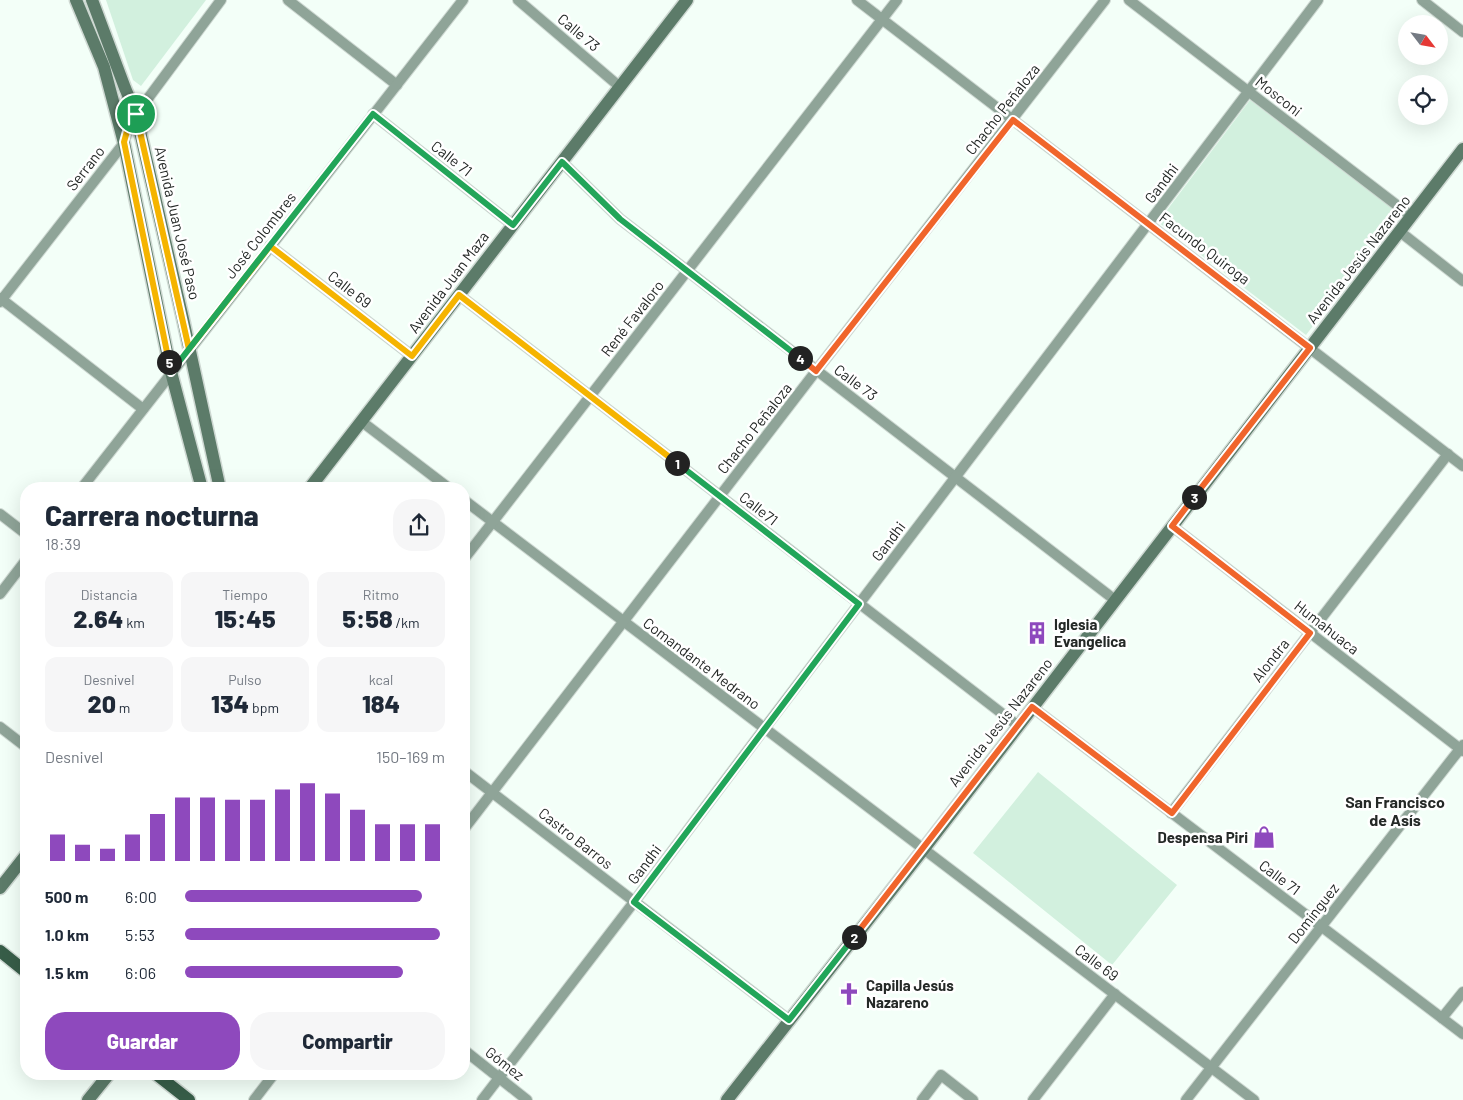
<!DOCTYPE html>
<html lang="es">
<head>
<meta charset="utf-8">
<style>
	:root { --surface:#fff; --page:#f6f6f7; --text:#1f2937; --muted:#747a83; --accent:#8e49bd }
	body { margin:0; font-family:Barlow,sans-serif; background:var(--page); color:var(--text); height:100vh; display:flex; flex-direction:column; font-size:19px; white-space:nowrap }
	* { box-sizing:border-box; margin:0 }
	p { font-size:16px; color:var(--muted) }
	.icon { flex:none; width:28px; height:28px; fill:none; stroke:currentColor; stroke-width:2; stroke-linecap:round; stroke-linejoin:round }
	.map { position:relative; flex:1; overflow:hidden }
	.panel { position:absolute; left:20px; top:482px; width:450px; height:598px; display:flex; flex-direction:column; background:var(--surface); border-radius:20px; box-shadow:0 5px 20px #0002 }
	.panel>* { flex:none }
	.needle { width:32px; rotate:121deg }
	.buttons { position:absolute; left:1398px; top:15px; display:grid; gap:10px }
	.buttons a { display:grid; place-items:center; width:50px; height:50px; border-radius:50%; background:var(--surface); box-shadow:0 5px 20px #0002; font-size:25px }
	.pin { position:absolute; display:grid; place-items:center; width:42px; height:42px; color:#fff; margin:-21px; border:2px solid #fff; border-radius:50%; box-shadow:0 1px 5px #0007 }
	.km { position:absolute; width:25px; height:25px; margin:-12px; border-radius:50%; background:#222; color:#fff; font-size:14px; line-height:25px; text-align:center }
	.round { display:grid; place-items:center; flex:none; width:52px; height:52px; border-radius:20px; background:var(--page) }
	.overview { display:flex; align-items:center; justify-content:space-between; height:85px; padding:0 25px }
	h1 { font-size:28px; font-weight:800; line-height:38px }
	.figures { display:grid; grid-template-columns:repeat(3,1fr); gap:8px; height:85px; padding:5px 25px }
	.figures div { display:grid; align-content:center; border-radius:12px; background:var(--page); text-align:center }
	.figures b { font-size:25px; font-weight:800 }
	.figures small { font-size:14px; font-weight:400 }
	.figures p { font-size:14px }
	.chart { height:140px; padding:10px 25px }
	.chart p { display:flex; justify-content:space-between }
	.chart svg { width:100%; height:90px; margin-top:5px; stroke:var(--accent); stroke-width:6 }
	.cta { display:flex; gap:10px; margin-top:auto; padding:10px 25px }
	.cta a { flex:1; height:58px; border-radius:20px; background:var(--accent); color:#fff; font-size:20px; font-weight:800; line-height:58px; text-align:center }
	.cta a+a { background:var(--page); color:var(--text) }
	ul { padding:0 25px; list-style:none; font-size:16px }
	li { display:grid; grid-template-columns:80px 60px 1fr; align-items:center; height:38px }
	li i { height:12px; border-radius:6px; background:var(--accent) }
	.map>svg:first-child { display:block }
	.green { fill:#d2f0de }
	.lines { fill:none; stroke-linecap:round; stroke-linejoin:round }
	.street-casing { stroke:#ced8d2; stroke-width:12 }
	.secondary-casing { stroke:#ced8d2; stroke-width:15 }
	.primary-casing { stroke:#ced8d2; stroke-width:15 }
	.street { stroke:#8fa498; stroke-width:10 }
	.secondary { stroke:#5c7b69; stroke-width:12 }
	.primary { stroke:#375d48; stroke-width:12 }
	.split-1-casing { stroke:#fff; stroke-width:10 }
	.split-2-casing { stroke:#fff; stroke-width:10 }
	.split-3-casing { stroke:#fff; stroke-width:10 }
	.split-4-casing { stroke:#fff; stroke-width:10 }
	.split-5-casing { stroke:#fff; stroke-width:10 }
	.split-6-casing { stroke:#fff; stroke-width:10 }
	.split-1 { stroke:#f5b400; stroke-width:6 }
	.split-2 { stroke:#22a559; stroke-width:6 }
	.split-3 { stroke:#f0652b; stroke-width:6 }
	.split-4 { stroke:#f0652b; stroke-width:6 }
	.split-5 { stroke:#22a559; stroke-width:6 }
	.split-6 { stroke:#f5b400; stroke-width:6 }
	.labels { text-anchor:middle; dominant-baseline:central; stroke-width:5; stroke-linejoin:round; paint-order:stroke }
	.street-label { font-size:15px; fill:#252927; stroke:#fff }
	.poi-label { font-size:15px; font-weight:bold; fill:#252927; stroke:#fff; text-anchor:start }
	.neighbourhood-label { font-size:16px; font-weight:bold; fill:#252927; stroke:#fff }
</style>
</head>
<body>
<div class="map">
<svg width="1463" height="1100" viewBox="0 0 1463 1100">
	<rect width="100%" height="100%" fill="#f3fff8"/>
	<!-- green -->
	<g class="green">
		<polygon points="106,0 206,0 141,86 133,80"/>
		<polygon points="1250,100 1399,213 1306,335 1158,222"/>
		<polygon points="1038,772 1177,885 1112,965 973,853"/>
	</g>
	<g class="lines">
		<defs>
			<g id="street">
				<polyline points="288,0 397,85"/>
				<polyline points="518,0 620,87"/>
				<polyline points="857,0 1463,466"/>
				<polyline points="1129,0 1411,216"/>
				<polyline points="1422,0 1463,32"/>
				<polyline points="373,114 513,225"/>
				<polyline points="562,162 620,219 1115,600"/>
				<polyline points="1399,231 1463,281"/>
				<polyline points="270,246 412,356"/>
				<polyline points="459,295 1017,725"/>
				<polyline points="0,298 143,409"/>
				<polyline points="0,302 124,143 129,124 221,0"/>
				<polyline points="361,421 450,489"/>
				<polyline points="81,489 463,0"/>
				<polyline points="464,500 1254,1100"/>
				<polyline points="0,514 26,534"/>
				<polyline points="1172,526 1463,751"/>
				<polyline points="464,559 897,0"/>
				<polyline points="0,594 26,560"/>
				<polyline points="1032,707 1463,1034"/>
				<polyline points="0,727 26,747"/>
				<polyline points="464,771 789,1020"/>
				<polyline points="1171,813 1448,454"/>
				<polyline points="464,829 816,371 1105,0"/>
				<polyline points="1442,1018 1463,992"/>
				<polyline points="464,1050 527,1100"/>
				<polyline points="254,1100 274,1074"/>
				<polyline points="482,1100 634,902 764,729 1318,0"/>
				<polyline points="922,1100 941,1075 973,1100"/>
				<polyline points="1033,1100 1115,994"/>
				<polyline points="1186,1100 1463,745"/>
			</g>
			<g id="secondary">
				<polyline points="76,0 104,67 124,143 171,372 202,489"/>
				<polyline points="92,0 125,88 136,114 183,319 220,489"/>
				<polyline points="309,489 687,0"/>
				<polyline points="0,888 26,855"/>
				<polyline points="88,1100 109,1074"/>
				<polyline points="727,1100 923,850 1463,149"/>
			</g>
			<g id="primary">
				<polyline points="0,951 26,972"/>
				<polyline points="156,1074 189,1100"/>
			</g>
		</defs>
		<!-- street casing -->
		<use href="#street" class="street-casing"/>
		<!-- secondary casing -->
		<use href="#secondary" class="secondary-casing"/>
		<!-- primary casing -->
		<use href="#primary" class="primary-casing"/>
		<!-- street -->
		<use href="#street" class="street"/>
		<!-- secondary -->
		<use href="#secondary" class="secondary"/>
		<!-- primary -->
		<use href="#primary" class="primary"/>
	</g>
	<g class="lines">
		<defs>
			<polyline id="split-1" points="136,114 189,349 270,246 412,356 459,295 677,463"/>
			<polyline id="split-2" points="677,463 859,604 634,902 789,1020 854,937"/>
			<polyline id="split-3" points="854,937 1032,707 1172,813 1310,633 1172,526 1194,497"/>
			<polyline id="split-4" points="800,358 816,371 1013,120 1310,348 1194,497"/>
			<polyline id="split-5" points="169,362 171,372 373,114 513,225 562,162 620,219 800,358"/>
			<polyline id="split-6" points="136,114 129,124 124,142 169,362"/>
		</defs>
		<!-- split-1 casing -->
		<use href="#split-1" class="split-1-casing"/>
		<!-- split-2 casing -->
		<use href="#split-2" class="split-2-casing"/>
		<!-- split-3 casing -->
		<use href="#split-3" class="split-3-casing"/>
		<!-- split-4 casing -->
		<use href="#split-4" class="split-4-casing"/>
		<!-- split-5 casing -->
		<use href="#split-5" class="split-5-casing"/>
		<!-- split-6 casing -->
		<use href="#split-6" class="split-6-casing"/>
		<!-- split-1 -->
		<use href="#split-1" class="split-1"/>
		<!-- split-2 -->
		<use href="#split-2" class="split-2"/>
		<!-- split-3 -->
		<use href="#split-3" class="split-3"/>
		<!-- split-4 -->
		<use href="#split-4" class="split-4"/>
		<!-- split-5 -->
		<use href="#split-5" class="split-5"/>
		<!-- split-6 -->
		<use href="#split-6" class="split-6"/>
	</g>
	<!-- icons -->
	<defs>
		<symbol id="building-bare" viewBox="-9 -9 18 18"><path d="M-4-6H4V6H1V3H-1V6H-4ZM-2.5-4.3h1.7v1.8h-1.7ZM.8-4.3h1.7v1.8H.8ZM-2.5-1h1.7V.8h-1.7ZM.8-1h1.7V.8H.8Z" fill="#8e49bd" stroke="#fff" stroke-width="2.5" paint-order="stroke"/></symbol>
		<symbol id="shop-bare" viewBox="-9 -9 18 18"><path d="M-5-2.5h2.3a2.7 3.5 0 0 1 5.4 0H5L5.5 6h-11ZM-1.5-2.5h3a1.5 2.3 0 0 0-3 0Z" fill="#8e49bd" stroke="#fff" stroke-width="2.5" paint-order="stroke"/></symbol>
		<symbol id="church-bare" viewBox="-9 -9 18 18"><path d="M-1.2-6h2.4v3.5h3.3v2.4h-3.3V6h-2.4V-.1h-3.3v-2.4h3.3Z" fill="#8e49bd" stroke="#fff" stroke-width="2.5" paint-order="stroke"/></symbol>
	</defs>
	<g fill-rule="evenodd">
		<use href="#building-bare" x="1021" y="617" width="32" height="32"/>
		<use href="#shop-bare" x="1248" y="821" width="32" height="32"/>
		<use href="#church-bare" x="833" y="978" width="32" height="32"/>
	</g>
	<g class="labels">
		<!-- street labels -->
		<g class="street-label">
			<text transform="translate(579 32) rotate(40)">Calle 73</text>
			<text transform="translate(1279 96) rotate(38)">Mosconi</text>
			<text transform="translate(1002 109) rotate(-52)">Chacho Peñaloza</text>
			<text transform="translate(452 158) rotate(38)">Calle 71</text>
			<text transform="translate(85 168) rotate(-52)">Serrano</text>
			<text transform="translate(1161 183) rotate(-53)">Gandhi</text>
			<text transform="translate(178 223) rotate(77)">Avenida Juan José Paso</text>
			<text transform="translate(260 235) rotate(-52)">José Colombres</text>
			<text transform="translate(1205 248) rotate(37)">Facundo Quiroga</text>
			<text transform="translate(1358 259) rotate(-52)">Avenida Jesús Nazareno</text>
			<text transform="translate(448 282) rotate(-53)">Avenida Juan Maza</text>
			<text transform="translate(350 289) rotate(38)">Calle 69</text>
			<text transform="translate(632 318) rotate(-52)">René Favaloro</text>
			<text transform="translate(856 382) rotate(37)">Calle 73</text>
			<text transform="translate(754 428) rotate(-52)">Chacho Peñaloza</text>
			<text transform="translate(759 508) rotate(38)">Calle71</text>
			<text transform="translate(888 541) rotate(-53)">Gandhi</text>
			<text transform="translate(1327 627) rotate(38)">Humahuaca</text>
			<text transform="translate(1270 660) rotate(-52)">Alondra</text>
			<text transform="translate(702 663) rotate(37)">Comandante Medrano</text>
			<text transform="translate(1000 722) rotate(-52)">Avenida Jesús Nazareno</text>
			<text transform="translate(576 838) rotate(38)">Castro Barros</text>
			<text transform="translate(644 864) rotate(-53)">Gandhi</text>
			<text transform="translate(1280 877) rotate(37)">Calle 71</text>
			<text transform="translate(1313 913) rotate(-52)">Domínguez</text>
			<text transform="translate(1097 962) rotate(37)">Calle 69</text>
			<text transform="translate(505 1063) rotate(38)">Gómez</text>
		</g>
		<!-- poi labels -->
		<g class="poi-label">
			<text x="1054" y="624">Iglesia<tspan x="1054" dy="17">Evangelica</tspan></text>
			<text x="1248" y="837" text-anchor="end">Despensa Piri</text>
			<text x="866" y="985">Capilla Jesús<tspan x="866" dy="17">Nazareno</tspan></text>
		</g>
		<!-- neighbourhood labels -->
		<g class="neighbourhood-label">
			<text x="1395" y="801">San Francisco<tspan x="1395" dy="18">de Asís</tspan></text>
		</g>
	</g>
</svg>
<div class="buttons">
<a><svg class="needle" viewBox="-14 -14 28 28"><path d="M0-13l5 13h-10z" fill="#e53935"/><path d="M0 13l5-13h-10z" fill="#747a83"/></svg></a>
<a><svg class="icon" aria-label="locate" viewBox="0 0 24 24"><circle cx="12" cy="12" r="6"/><path d="M12 2v4M12 18v4M2 12h4M18 12h4"/></svg></a>
</div>
<div class="pin" style="left:136px;top:114px;background:#1e9e55"><svg class="icon" aria-label="arrive" viewBox="0 0 24 24"><path d="M6 21V4h12l-3 4 3 4H6"/></svg></div>
<b class="km" style="left:677px;top:463px">1</b>
<b class="km" style="left:854px;top:937px">2</b>
<b class="km" style="left:1194px;top:497px">3</b>
<b class="km" style="left:800px;top:358px">4</b>
<b class="km" style="left:169px;top:362px">5</b>
<section class="panel">
<div class="overview"><div><h1>Carrera nocturna</h1><p>18:39</p></div><a class="round"><svg class="icon" aria-label="share" viewBox="0 0 24 24"><path d="M12 15V3M7 8l5-5 5 5M5 13v7h14v-7"/></svg></a></div>
<div class="figures">
<div><p>Distancia</p><b>2.64<small> km</small></b></div>
<div><p>Tiempo</p><b>15:45</b></div>
<div><p>Ritmo</p><b>5:58<small> /km</small></b></div>
</div>
<div class="figures">
<div><p>Desnivel</p><b>20<small> m</small></b></div>
<div><p>Pulso</p><b>134<small> bpm</small></b></div>
<div><p>kcal</p><b>184</b></div>
</div>
<div class="chart"><p><span>Desnivel</span>150–169 m</p>
<svg viewBox="0 0 160 44" preserveAspectRatio="none"><path d="M5 44V31M15 44V36M25 44V38M35 44V31M45 44V21M55 44V13M65 44V13M75 44V14M85 44V14M95 44V9M105 44V6M115 44V11M125 44V19M135 44V26M145 44V26M155 44V26"/></svg>
</div>
<ul>
<li><b>500 m</b>6:00<i style="width:91%"></i></li>
<li><b>1.0 km</b>5:53<i style="width:98%"></i></li>
<li><b>1.5 km</b>6:06<i style="width:84%"></i></li>
</ul>
<div class="cta"><a>Guardar</a><a>Compartir</a></div>
</section>
</div>
</body>
</html>
